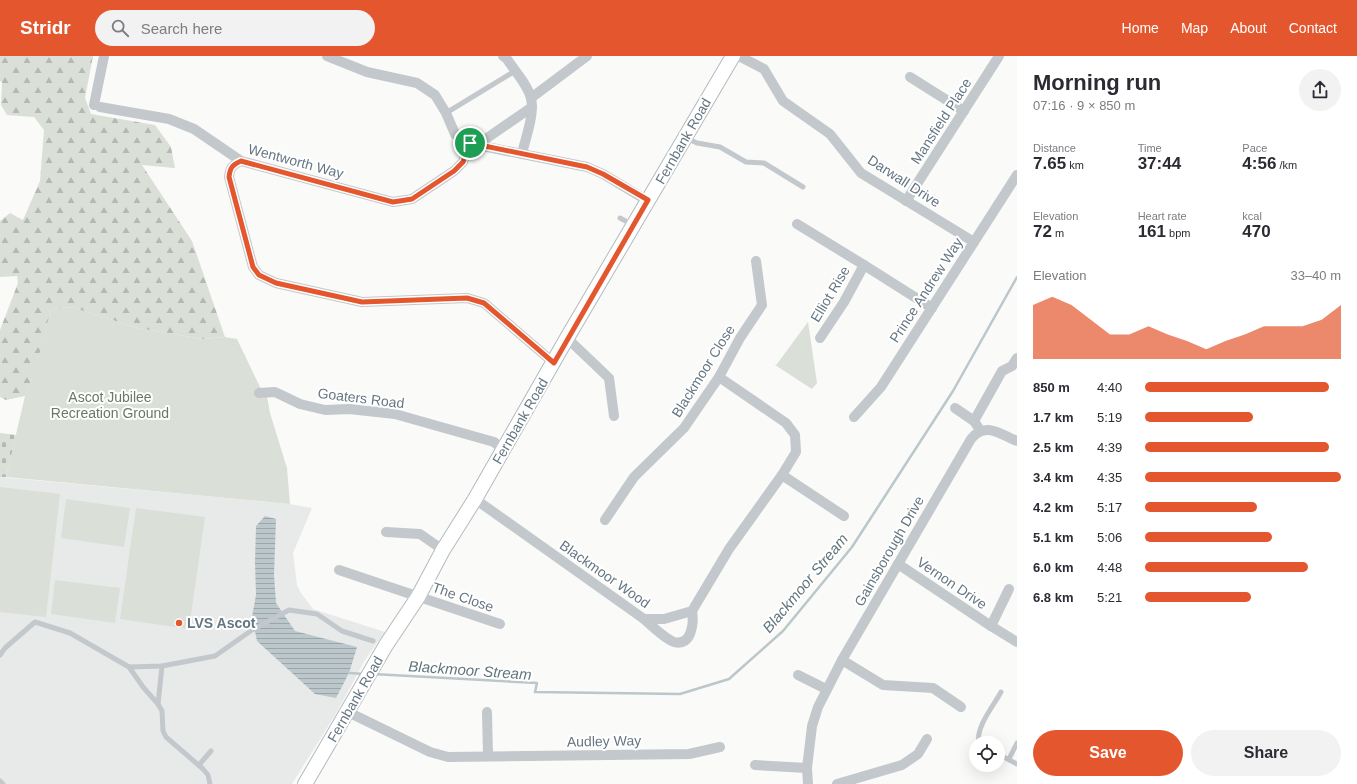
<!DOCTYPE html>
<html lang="en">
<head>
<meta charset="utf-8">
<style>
	:root { --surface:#fff; --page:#f2f2f3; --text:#2b2b33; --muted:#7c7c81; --accent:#e4572e }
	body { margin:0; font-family:Arial,sans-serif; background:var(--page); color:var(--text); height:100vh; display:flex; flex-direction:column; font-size:15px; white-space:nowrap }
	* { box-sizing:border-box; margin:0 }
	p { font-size:13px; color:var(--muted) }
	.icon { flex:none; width:22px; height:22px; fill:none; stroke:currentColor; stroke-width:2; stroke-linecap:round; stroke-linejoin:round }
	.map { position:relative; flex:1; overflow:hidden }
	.drawer { display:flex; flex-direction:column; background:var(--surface); width:340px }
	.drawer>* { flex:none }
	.buttons { position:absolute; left:969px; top:680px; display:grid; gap:8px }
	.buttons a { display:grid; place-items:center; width:36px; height:36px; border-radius:50%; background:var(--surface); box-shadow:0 4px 16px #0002; font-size:20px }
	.pin { position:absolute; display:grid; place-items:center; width:34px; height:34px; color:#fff; margin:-17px; border:2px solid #fff; border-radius:50%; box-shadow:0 1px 4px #0007 }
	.round { display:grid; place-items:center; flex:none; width:42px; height:42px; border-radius:21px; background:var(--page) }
	.head { display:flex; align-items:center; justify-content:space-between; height:68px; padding:0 16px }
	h1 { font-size:22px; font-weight:700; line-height:30px }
	.figures { display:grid; grid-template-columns:repeat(3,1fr); gap:6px; height:68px; padding:4px 16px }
	.figures div { display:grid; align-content:center }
	.figures b { font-size:17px; font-weight:700 }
	.figures small { font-size:11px; font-weight:400 }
	.figures p { font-size:11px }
	.chart { height:112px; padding:8px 16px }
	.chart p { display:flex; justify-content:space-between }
	.chart svg { width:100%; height:72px; margin-top:4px; fill:var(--accent); opacity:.7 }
	.button { display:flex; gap:8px; margin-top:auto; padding:8px 16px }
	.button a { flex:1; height:46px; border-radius:24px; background:var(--accent); color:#fff; font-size:16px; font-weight:700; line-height:46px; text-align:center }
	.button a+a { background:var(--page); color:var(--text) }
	ul { padding:0 16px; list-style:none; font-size:13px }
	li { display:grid; grid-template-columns:64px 48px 1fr; align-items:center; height:30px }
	li i { height:10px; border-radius:5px; background:var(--accent) }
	header { display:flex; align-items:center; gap:24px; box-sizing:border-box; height:56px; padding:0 20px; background:var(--accent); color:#fff }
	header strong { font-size:19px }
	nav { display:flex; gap:22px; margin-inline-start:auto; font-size:14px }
	.search { width:280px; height:36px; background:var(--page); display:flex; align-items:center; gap:10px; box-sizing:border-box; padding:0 14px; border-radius:22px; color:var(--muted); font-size:15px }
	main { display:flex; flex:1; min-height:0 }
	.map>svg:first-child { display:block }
	.built { fill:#e8e9e9 }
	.green { fill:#dadfd7 }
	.forest { fill:url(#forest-firs) }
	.cemetery { fill:url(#cemetery-stones) }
	.water { fill:url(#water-rules) }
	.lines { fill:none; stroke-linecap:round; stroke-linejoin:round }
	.stream { stroke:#bbc7cb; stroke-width:2.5 }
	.secondary-casing { stroke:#b3babf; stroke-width:16 }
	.lane { stroke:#c3c8cc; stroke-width:5 }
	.street { stroke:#c3c8cc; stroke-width:10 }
	.secondary { stroke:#fff; stroke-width:14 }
	.route-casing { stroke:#fff; stroke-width:8 }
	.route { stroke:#e4572e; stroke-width:5 }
	.poi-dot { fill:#e4572e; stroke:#fff; stroke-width:1.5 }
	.labels { text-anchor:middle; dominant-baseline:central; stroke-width:4; stroke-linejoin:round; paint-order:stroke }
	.street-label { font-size:14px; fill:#657683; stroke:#fff }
	.park-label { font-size:14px; fill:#687a64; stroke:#fff }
	.poi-label { font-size:14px; font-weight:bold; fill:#657683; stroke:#fff; text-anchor:start }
	.water-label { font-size:15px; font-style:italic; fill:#60757c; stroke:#fff }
</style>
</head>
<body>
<header>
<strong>Stridr</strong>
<div class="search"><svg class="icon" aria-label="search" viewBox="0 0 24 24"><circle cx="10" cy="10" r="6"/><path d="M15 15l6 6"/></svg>Search here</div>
<nav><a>Home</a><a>Map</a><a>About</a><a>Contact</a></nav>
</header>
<main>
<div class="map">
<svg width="1017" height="728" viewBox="0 0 1017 728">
	<defs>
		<pattern id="forest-firs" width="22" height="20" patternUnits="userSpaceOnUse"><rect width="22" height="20" fill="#dadfd7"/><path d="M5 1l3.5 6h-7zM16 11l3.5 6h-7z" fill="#b4b9b4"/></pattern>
		<pattern id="cemetery-stones" width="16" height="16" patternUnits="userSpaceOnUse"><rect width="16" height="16" fill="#dadfd7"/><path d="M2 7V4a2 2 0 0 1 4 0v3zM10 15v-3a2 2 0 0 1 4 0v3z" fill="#b4b9b4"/></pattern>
		<pattern id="water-rules" width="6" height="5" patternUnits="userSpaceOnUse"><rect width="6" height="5" fill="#bbc7cb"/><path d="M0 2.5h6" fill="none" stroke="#9ca6aa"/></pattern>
	</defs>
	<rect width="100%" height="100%" fill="#fafaf8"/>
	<!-- built -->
	<polygon class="built" points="0,421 290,448 312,452 293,497 297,529 301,537 313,553 385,576 365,604 337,656 292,728 0,728"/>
	<!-- green -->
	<g class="green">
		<polygon points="71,251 138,272 203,283 225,281 237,283 260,331 266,335 270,357 287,412 290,448 6,421 25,340 34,317 51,253"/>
		<polygon points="808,266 817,327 812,333 775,309 777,308"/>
		<polygon points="0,431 60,438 46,561 0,556"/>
		<polygon points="66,443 130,452 124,491 61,482"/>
		<polygon points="136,452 205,461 189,573 120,563"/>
		<polygon points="55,524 120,532 115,567 51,558"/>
	</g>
	<!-- forest -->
	<polygon class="forest" points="0,0 93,0 85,42 91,58 155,69 171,91 175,112 142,109 192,185 225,281 203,283 138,272 71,251 51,253 35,315 25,340 6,344 0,341 0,274 18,227 17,220 0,221 0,165 10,157 23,164 40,125 44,74 34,61 7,59 1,49 2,26 0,25"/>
	<!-- cemetery -->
	<polygon class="cemetery" points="0,377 16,379 6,421 0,421"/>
	<!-- water -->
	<polygon class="water" points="265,460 276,463 274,519 276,547 295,575 357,591 349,617 336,642 315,638 257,585 252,561 256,539 255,506 256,470"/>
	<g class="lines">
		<!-- stream -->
		<g class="stream">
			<polyline points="349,617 364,618"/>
			<polyline points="373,618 537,627 535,636 680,638 729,623 783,575 852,491 953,335 1017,221"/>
		</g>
		<defs>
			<polyline id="secondary" points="305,728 386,589 418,541 443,494 475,443 567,282 733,0"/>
		</defs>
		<!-- secondary casing -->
		<use href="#secondary" class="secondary-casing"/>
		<!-- lane -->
		<g class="lane">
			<polyline points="446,57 515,15"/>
			<polyline points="686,82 697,87 720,91 746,106 764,107 803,131"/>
			<polyline points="620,162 633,169"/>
			<polyline points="0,599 5,592 35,566 70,577 129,611 143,631 158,648 162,655 163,675 166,681 203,713 208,719 210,728"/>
			<polyline points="129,611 162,610 215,600 252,574 289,554 317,558 342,575 373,585"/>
			<polyline points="158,648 162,610"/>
			<path d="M979,687C975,672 994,649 1001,636"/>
			<polyline points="998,698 1017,708"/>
			<polyline points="1009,703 1017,687"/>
			<polyline points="199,709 211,695"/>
			<polyline points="0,725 3,728"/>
		</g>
		<!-- street -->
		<g class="street">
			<polyline points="327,0 367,16 417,27 435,39 446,57 455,78 460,84 477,89 587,111 603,118 648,145"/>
			<path d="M503,0L507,3C514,14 529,30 531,43C535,58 525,83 522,98"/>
			<polyline points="739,0 764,13 783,45 830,78 861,117 974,186"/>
			<polyline points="910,21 964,55"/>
			<polyline points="531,42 587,0"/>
			<polyline points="94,49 104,0"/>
			<polyline points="100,51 169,63 194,73 241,105 393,146 412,143 454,115 463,106 469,87"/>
			<polyline points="477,89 532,51"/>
			<path d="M241,105C232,109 230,112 229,121L253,211L259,219L276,227L362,246L467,242L484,247L554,307"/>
			<polyline points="906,145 999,0"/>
			<polyline points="797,168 864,209 932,252"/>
			<polyline points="567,282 609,322 614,360"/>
			<polyline points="820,282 844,246 864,209"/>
			<polyline points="259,337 275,336 300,348 325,354 349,353 395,358 494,386 504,394"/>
			<polyline points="955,352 974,365 978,371"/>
			<polyline points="854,361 881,331 1017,119"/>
			<polyline points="974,365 1002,315 1012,310 1017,302"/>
			<polyline points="782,419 844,460"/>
			<polyline points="475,443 644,563 664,563 692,555 729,493 782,419 796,396 795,379 786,367 719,321"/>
			<polyline points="605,464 634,421 684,372 719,321 740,282 762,249 756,205"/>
			<polyline points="386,476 420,478 443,494"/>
			<polyline points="898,508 991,570 1017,586"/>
			<polyline points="339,514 500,568"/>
			<path d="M644,563C651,569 665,583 674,586C692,591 694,566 692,555"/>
			<polyline points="991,570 1009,533"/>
			<polyline points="842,604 883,629 933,632 961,651"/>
			<polyline points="798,619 826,633"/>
			<polyline points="348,656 430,696 448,701 689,698 720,691"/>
			<polyline points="487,656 488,700"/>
			<polyline points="755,709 807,712"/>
			<path d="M808,728L807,712L812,670L818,651L842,604L971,383C985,365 1000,378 1017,385"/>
			<polyline points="837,728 902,709 918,698 927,683"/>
		</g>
		<!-- secondary -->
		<use href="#secondary" class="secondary"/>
	</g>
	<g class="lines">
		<defs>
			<path id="route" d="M470,87L587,111L603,118L648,144L554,307L484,247L467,242L362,246L276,227L259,219L253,211L229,121C230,112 232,109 241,105L393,146L412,143L454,115L463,106Z"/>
		</defs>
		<!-- route casing -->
		<use href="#route" class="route-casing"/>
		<!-- route -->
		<use href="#route" class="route"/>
	</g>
	<!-- markers -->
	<circle class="poi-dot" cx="179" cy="567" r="4"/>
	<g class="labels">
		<!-- street labels -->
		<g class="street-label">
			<text transform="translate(941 65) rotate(-57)">Mansfield Place</text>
			<text transform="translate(683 85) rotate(-60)">Fernbank Road</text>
			<text transform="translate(296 105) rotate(15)">Wentworth Way</text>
			<text transform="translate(904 125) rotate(33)">Darwall Drive</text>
			<text transform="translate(926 234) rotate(-57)">Prince Andrew Way</text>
			<text transform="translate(830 238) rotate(-59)">Elliot Rise</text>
			<text transform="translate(703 315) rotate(-58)">Blackmoor Close</text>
			<text transform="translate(361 342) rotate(7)">Goaters Road</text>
			<text transform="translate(520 365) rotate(-60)">Fernbank Road</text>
			<text transform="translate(889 495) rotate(-60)">Gainsborough Drive</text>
			<text transform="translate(605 518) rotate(35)">Blackmoor Wood</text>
			<text transform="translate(952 527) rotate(34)">Vernon Drive</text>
			<text transform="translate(463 541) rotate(19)">The Close</text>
			<text transform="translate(355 643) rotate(-60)">Fernbank Road</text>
			<text transform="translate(604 685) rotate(-1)">Audley Way</text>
		</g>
		<!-- park labels -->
		<g class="park-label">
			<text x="110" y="341">Ascot Jubilee<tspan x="110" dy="16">Recreation Ground</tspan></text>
		</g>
		<!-- poi labels -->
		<g class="poi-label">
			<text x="187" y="567">LVS Ascot</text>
		</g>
		<!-- water labels -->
		<g class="water-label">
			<text transform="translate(805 527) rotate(-50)">Blackmoor Stream</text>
			<text transform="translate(470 614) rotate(4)">Blackmoor Stream</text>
		</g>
	</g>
</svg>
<div class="buttons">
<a><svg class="icon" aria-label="locate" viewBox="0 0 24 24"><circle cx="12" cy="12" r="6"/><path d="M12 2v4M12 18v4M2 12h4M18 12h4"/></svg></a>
</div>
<div class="pin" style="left:470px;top:87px;background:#1e9e55"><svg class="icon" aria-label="arrive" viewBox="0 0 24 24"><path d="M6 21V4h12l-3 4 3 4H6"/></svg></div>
</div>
<section class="drawer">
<div class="head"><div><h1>Morning run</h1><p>07:16 · 9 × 850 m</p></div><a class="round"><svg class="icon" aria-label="share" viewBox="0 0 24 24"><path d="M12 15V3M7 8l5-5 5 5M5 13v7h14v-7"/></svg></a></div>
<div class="figures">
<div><p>Distance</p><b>7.65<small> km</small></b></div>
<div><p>Time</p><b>37:44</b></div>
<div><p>Pace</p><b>4:56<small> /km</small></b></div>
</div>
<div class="figures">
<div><p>Elevation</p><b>72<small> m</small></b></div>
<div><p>Heart rate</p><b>161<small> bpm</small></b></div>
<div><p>kcal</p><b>470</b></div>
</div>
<div class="chart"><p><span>Elevation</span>33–40 m</p>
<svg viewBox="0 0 160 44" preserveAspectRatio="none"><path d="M0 44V11L10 6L20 11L30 20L40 29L50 29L60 24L70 29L80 33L90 38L100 33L110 29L120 24L130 24L140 24L150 20L160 11V44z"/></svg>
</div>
<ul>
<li><b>850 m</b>4:40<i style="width:94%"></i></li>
<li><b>1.7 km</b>5:19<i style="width:55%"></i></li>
<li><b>2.5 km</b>4:39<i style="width:94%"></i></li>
<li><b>3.4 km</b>4:35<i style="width:100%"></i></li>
<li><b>4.2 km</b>5:17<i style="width:57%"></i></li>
<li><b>5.1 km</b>5:06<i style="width:65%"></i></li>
<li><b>6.0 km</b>4:48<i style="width:83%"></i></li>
<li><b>6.8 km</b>5:21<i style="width:54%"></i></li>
</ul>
<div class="button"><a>Save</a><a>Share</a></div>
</section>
</main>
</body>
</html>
